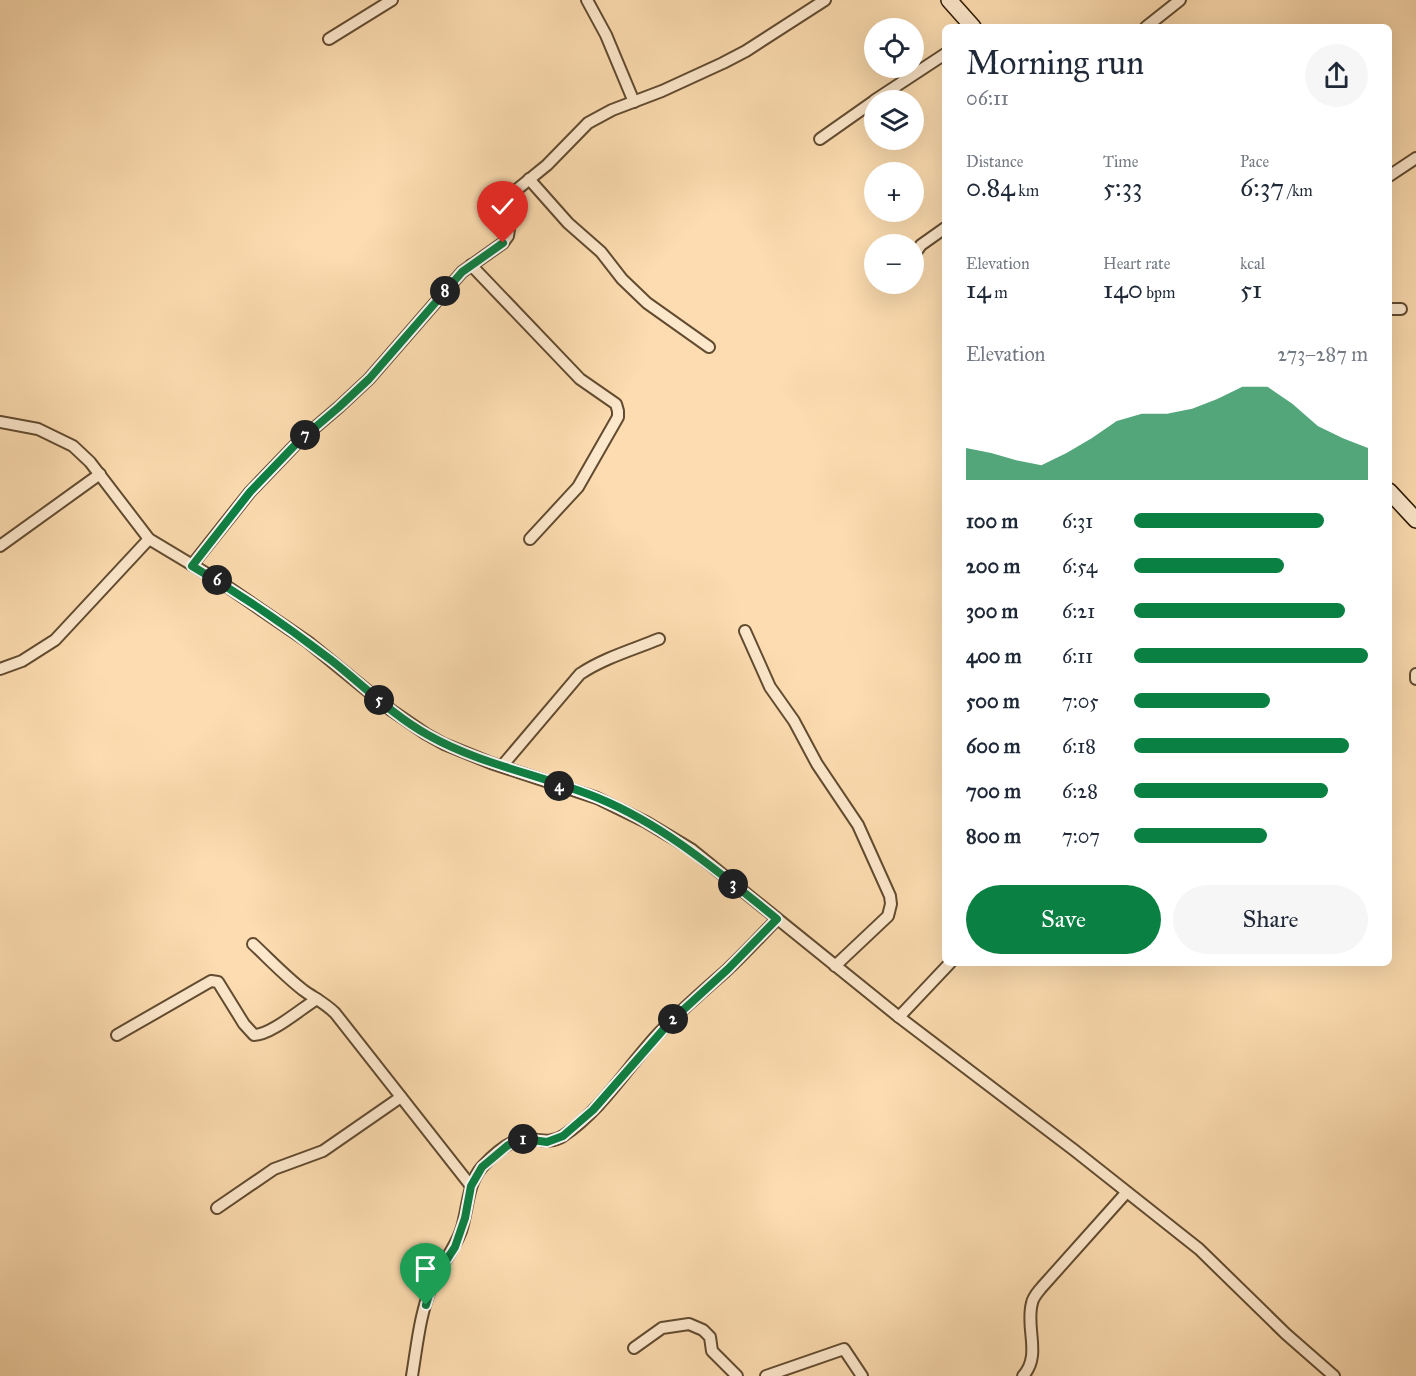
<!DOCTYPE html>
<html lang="en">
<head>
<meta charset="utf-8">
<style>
	:root { --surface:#fff; --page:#f6f6f7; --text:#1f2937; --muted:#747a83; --accent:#0b8043 }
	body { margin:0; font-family:"IM FELL Great Primer",serif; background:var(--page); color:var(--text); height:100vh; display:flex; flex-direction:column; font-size:22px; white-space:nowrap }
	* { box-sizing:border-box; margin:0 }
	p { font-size:20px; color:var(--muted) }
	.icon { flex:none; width:33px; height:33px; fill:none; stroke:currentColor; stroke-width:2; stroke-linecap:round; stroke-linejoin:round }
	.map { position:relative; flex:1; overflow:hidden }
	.panel { position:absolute; left:942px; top:24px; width:450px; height:942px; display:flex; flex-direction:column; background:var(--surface); border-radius:9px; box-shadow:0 6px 24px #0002 }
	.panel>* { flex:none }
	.controls { position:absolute; left:864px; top:18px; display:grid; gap:12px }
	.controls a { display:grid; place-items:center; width:60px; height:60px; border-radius:50%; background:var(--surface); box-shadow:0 6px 24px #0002; font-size:30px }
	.pin { position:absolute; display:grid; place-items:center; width:51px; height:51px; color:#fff; margin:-62px -26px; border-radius:50% 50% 50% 0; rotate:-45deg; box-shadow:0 0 6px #0007 }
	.pin .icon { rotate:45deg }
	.km { position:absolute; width:30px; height:30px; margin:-15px; border-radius:50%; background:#222; color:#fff; font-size:16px; line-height:30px; text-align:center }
	.round { display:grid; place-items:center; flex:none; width:63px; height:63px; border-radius:32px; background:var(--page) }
	.head { display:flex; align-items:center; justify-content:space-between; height:102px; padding:0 24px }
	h1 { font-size:33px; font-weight:600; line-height:45px }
	.figures { display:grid; grid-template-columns:repeat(3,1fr); gap:9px; height:102px; padding:6px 24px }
	.figures div { display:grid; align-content:center }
	.figures b { font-size:26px; font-weight:600 }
	.figures small { font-size:16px; font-weight:400 }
	.figures p { font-size:16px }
	.chart { height:168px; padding:12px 24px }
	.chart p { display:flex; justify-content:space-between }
	.chart svg { width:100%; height:108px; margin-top:6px; fill:var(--accent); opacity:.7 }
	.action { display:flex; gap:12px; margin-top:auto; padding:12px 24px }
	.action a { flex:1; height:69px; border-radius:36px; background:var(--accent); color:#fff; font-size:24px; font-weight:600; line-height:69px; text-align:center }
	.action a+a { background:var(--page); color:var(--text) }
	ul { padding:0 24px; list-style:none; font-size:20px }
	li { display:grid; grid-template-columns:96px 72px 1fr; align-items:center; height:45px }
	li i { height:15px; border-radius:8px; background:var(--accent) }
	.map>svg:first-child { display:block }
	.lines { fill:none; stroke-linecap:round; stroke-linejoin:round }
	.minor-casing { stroke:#624b30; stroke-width:14 }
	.secondary-casing { stroke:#2f1b05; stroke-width:18 }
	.minor { stroke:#fde8cc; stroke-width:10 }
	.secondary { stroke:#fde8cc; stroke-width:15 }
	.route-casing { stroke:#fff; stroke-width:12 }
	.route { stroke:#0b8043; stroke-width:8 }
</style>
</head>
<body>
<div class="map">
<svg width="1416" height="1376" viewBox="0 0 1416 1376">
	<rect width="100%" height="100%" fill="#fcdcb0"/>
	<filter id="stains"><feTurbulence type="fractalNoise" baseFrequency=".00333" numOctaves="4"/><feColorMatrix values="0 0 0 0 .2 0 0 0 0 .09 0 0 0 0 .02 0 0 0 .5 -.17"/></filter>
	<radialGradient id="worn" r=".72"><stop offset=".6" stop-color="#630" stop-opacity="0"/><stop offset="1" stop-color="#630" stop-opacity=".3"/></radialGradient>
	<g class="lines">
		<defs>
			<g id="minor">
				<polyline points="587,0 606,35 634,102"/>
				<polyline points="1146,27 1180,0"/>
				<polyline points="329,39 392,0"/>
				<polyline points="875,100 945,54"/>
				<polyline points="820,139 874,101"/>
				<polyline points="1389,176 1416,158"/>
				<polyline points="529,179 568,223 601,252 622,279 647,303 709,347"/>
				<polyline points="914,255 921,245 945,228"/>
				<polyline points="471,265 580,379 616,404 618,411 618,417 578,487 530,539"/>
				<polyline points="1389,309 1401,309"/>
				<polyline points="0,422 38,429 73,446 90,462 149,539 219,581 308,642 391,710 426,734 444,744 491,763 597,798 646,822 691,849 899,1017 1074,1150 1199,1249 1286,1334 1334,1376"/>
				<polyline points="0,546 100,474"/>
				<polyline points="192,565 250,492 298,442 339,407 369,379 462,272 503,243 508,236 509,229 507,200 509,196 547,165 588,123 612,110 662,91 723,63 746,51 825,0"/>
				<polyline points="745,631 770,687 794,721 817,764 858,825 890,896 891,904 888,916 835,966"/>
				<polyline points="0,669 22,661 55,640 149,539"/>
				<polyline points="1416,674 1416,679"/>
				<path d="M502,766L580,674C604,658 632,650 659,639"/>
				<path d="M253,944C269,959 285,976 303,990C314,998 325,1003 335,1013L471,1186"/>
				<polyline points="899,1017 950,963"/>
				<path d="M117,1035L211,981L218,982L244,1024L254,1035C271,1035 302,1008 317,999"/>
				<polyline points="217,1208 274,1169 323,1151 401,1097"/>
				<polyline points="634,1348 662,1328 689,1324 703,1330 710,1337 712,1351 737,1376"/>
				<path d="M412,1376C417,1346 420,1311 433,1283C441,1265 454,1250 461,1231C468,1210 467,1184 482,1167C492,1156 508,1141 523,1139C538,1138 549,1145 563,1136C603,1109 627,1067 659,1033C680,1011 703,991 726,971C744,954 760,937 777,919"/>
				<polyline points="766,1376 844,1349 862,1376"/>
				<path d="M1023,1376C1042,1355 1025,1328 1032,1303C1033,1297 1038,1292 1042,1287L1126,1193"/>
			</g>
			<g id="secondary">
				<polyline points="949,0 973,27"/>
				<polyline points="1389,491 1416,520"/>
			</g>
		</defs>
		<!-- minor casing -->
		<use href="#minor" class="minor-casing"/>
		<!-- secondary casing -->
		<use href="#secondary" class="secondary-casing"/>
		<!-- minor -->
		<use href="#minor" class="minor"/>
		<!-- secondary -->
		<use href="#secondary" class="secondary"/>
	</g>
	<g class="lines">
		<defs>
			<path id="route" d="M426,1305L433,1281L455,1247L465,1218L471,1186L482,1167L507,1146L515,1141L524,1139L547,1142L563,1136L593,1110L670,1022L728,969L777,919C721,874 666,826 598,798C542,775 481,765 428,735C392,715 363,685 331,660C287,626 240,594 192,566L250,492L298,442L339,407L369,379L462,272L503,243"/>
		</defs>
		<!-- route casing -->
		<use href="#route" class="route-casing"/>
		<!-- route -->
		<use href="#route" class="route"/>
	</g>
	<rect width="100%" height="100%" filter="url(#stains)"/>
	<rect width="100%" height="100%" fill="url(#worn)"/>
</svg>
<div class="controls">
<a><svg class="icon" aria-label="locate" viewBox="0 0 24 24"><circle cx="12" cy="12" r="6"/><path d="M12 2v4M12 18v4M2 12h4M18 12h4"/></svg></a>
<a><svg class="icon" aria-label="layers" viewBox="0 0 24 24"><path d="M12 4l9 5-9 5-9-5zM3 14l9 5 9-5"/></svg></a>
<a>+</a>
<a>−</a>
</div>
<div class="pin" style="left:426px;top:1305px;background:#1e9e55"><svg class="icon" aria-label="arrive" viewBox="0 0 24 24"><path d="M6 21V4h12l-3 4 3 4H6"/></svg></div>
<div class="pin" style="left:503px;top:243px;background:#d93025"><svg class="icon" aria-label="check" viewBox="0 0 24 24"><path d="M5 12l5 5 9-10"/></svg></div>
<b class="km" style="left:523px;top:1139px">1</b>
<b class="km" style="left:673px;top:1019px">2</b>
<b class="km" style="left:733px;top:884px">3</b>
<b class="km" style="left:559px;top:786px">4</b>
<b class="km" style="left:379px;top:700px">5</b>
<b class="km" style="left:217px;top:580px">6</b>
<b class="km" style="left:305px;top:435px">7</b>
<b class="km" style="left:445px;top:291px">8</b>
<section class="panel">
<div class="head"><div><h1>Morning run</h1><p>06:11</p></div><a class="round"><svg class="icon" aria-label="share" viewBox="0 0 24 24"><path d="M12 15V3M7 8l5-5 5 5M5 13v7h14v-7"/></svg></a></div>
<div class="figures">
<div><p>Distance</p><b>0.84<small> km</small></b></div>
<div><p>Time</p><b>5:33</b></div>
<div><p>Pace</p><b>6:37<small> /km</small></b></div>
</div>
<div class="figures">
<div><p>Elevation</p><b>14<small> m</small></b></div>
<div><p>Heart rate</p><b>140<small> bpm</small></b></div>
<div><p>kcal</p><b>51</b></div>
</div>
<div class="chart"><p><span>Elevation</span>273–287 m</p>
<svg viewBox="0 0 160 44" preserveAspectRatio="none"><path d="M0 44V31L10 33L20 36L30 38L40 33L50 27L60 20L70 17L80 17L90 15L100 11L110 6L120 6L130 13L140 22L150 27L160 31V44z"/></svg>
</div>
<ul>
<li><b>100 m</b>6:31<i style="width:81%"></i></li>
<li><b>200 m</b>6:54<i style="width:64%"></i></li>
<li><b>300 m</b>6:21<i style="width:90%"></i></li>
<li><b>400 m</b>6:11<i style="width:100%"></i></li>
<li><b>500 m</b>7:05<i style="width:58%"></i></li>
<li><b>600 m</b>6:18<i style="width:92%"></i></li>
<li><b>700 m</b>6:28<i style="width:83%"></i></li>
<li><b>800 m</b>7:07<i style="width:57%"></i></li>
</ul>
<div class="action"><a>Save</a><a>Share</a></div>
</section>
</div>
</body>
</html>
